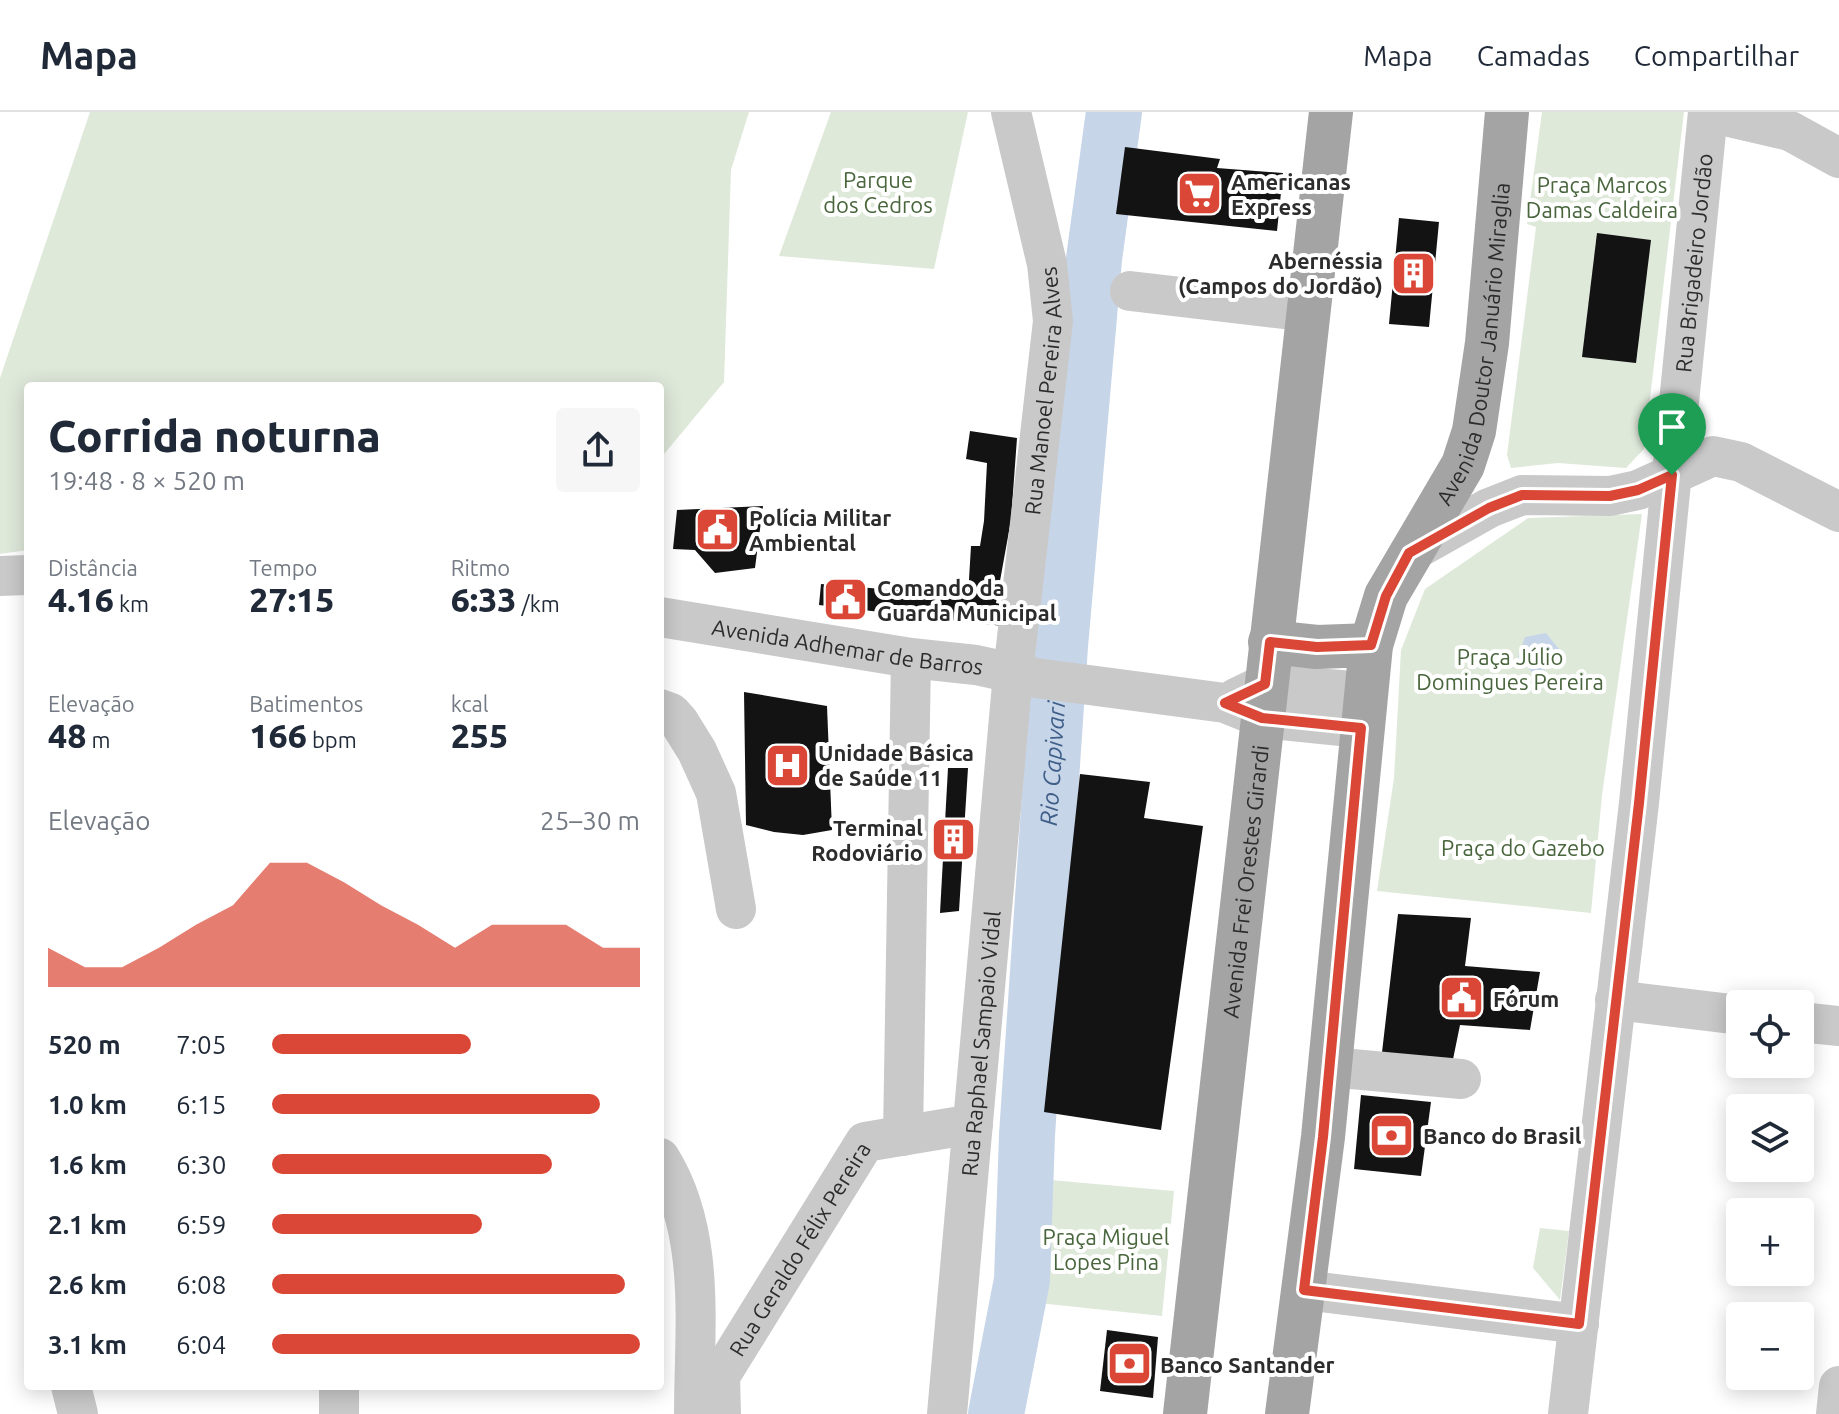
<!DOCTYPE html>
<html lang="pt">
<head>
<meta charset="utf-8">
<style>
	:root { --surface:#fff; --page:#f6f6f7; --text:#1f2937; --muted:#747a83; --line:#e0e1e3; --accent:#db4736 }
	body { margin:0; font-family:Ubuntu,sans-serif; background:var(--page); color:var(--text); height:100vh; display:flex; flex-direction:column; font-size:30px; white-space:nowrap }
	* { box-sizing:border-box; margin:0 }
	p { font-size:26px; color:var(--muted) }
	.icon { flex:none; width:44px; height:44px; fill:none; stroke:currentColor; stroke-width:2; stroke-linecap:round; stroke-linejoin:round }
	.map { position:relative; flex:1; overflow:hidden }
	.details { position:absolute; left:24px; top:270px; width:640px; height:1008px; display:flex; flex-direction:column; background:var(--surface); border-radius:8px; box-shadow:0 4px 20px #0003 }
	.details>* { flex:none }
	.buttons { position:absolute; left:1726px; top:878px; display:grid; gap:16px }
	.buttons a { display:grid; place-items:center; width:88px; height:88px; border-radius:8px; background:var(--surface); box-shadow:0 4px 20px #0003; font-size:40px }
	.pin { position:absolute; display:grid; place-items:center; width:68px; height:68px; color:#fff; margin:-82px -34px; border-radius:50% 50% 50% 0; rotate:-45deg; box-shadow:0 0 8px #0007 }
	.pin .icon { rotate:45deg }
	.round { display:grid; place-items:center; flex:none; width:84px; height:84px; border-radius:8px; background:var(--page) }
	.summary { display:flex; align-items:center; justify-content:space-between; height:136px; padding:0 24px }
	h1 { font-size:44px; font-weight:800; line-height:60px }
	.figures { display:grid; grid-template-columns:repeat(3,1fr); gap:12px; height:136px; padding:8px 24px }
	.figures div { display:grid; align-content:center }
	.figures b { font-size:34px; font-weight:800 }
	.figures small { font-size:22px; font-weight:400 }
	.figures p { font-size:22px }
	.chart { height:224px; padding:16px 24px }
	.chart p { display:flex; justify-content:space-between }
	.chart svg { width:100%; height:144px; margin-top:8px; fill:var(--accent); opacity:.7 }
	ul { padding:0 24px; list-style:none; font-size:26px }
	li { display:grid; grid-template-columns:128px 96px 1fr; align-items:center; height:60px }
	li i { height:20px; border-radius:10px; background:var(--accent) }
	header { display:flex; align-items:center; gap:48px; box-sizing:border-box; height:112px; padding:0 40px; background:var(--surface); border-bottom:2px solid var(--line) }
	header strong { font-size:38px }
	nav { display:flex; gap:44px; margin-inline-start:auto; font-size:28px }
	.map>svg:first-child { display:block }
	.green { fill:#dfe9da }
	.water { fill:#c7d5e8 }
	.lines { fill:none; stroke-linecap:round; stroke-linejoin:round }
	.river { stroke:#c7d5e8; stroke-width:56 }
	.building { fill:#131313 }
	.minor { stroke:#c9c9c9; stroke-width:40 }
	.major { stroke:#a4a4a4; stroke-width:44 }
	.route-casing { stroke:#fff; stroke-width:16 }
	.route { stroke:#db4736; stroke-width:10 }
	.labels { text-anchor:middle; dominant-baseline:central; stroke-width:8; stroke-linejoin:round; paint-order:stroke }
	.park-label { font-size:22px; fill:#48653c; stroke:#fff }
	.poi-label { font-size:22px; font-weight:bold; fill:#2c2c2c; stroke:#fff; text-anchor:start }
	.street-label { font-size:22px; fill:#2c2c2c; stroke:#fff }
	.water-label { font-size:24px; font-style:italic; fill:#3f5f89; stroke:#fff }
</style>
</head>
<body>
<header>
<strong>Mapa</strong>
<nav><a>Mapa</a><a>Camadas</a><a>Compartilhar</a></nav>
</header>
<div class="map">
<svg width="1839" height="1302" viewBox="0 0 1839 1302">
	<rect width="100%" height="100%" fill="#fff"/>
	<!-- green -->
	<g class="green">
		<polygon points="90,0 749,0 731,58 724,270 660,347 660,274 28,274 28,438 0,442 0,266"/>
		<polygon points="831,0 968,0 934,157 779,144"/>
		<polygon points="1542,0 1684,0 1644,337 1626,356 1558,351 1511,356 1507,343 1536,115 1527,112"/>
		<polygon points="1642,402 1602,683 1591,801 1377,779 1394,666 1401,538 1425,477 1528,406"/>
		<polygon points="1051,1068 1174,1079 1162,1204 1038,1191"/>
		<polygon points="1540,1116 1569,1119 1560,1188 1533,1156"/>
	</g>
	<!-- water -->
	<polygon class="water" points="1546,521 1559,537 1552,556 1532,560 1518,545 1525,525"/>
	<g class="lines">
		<!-- river -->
		<path class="river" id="s1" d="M996,1302L1022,1168L1027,1023L1060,534L1094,147L1114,0"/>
	</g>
	<!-- building -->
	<g class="building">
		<polygon points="1125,35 1220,47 1217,56 1283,61 1277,119 1116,102"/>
		<polygon points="1399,106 1439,110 1429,215 1389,212"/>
		<polygon points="1597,121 1651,128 1636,251 1582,245"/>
		<polygon points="970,319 1017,326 1011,408 996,491 1008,494 1003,514 819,493 821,472 968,484 971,434 980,434 984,409 987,351 966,347"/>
		<polygon points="763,394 755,456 715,461 695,438 673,437 677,398"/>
		<polygon points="744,580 827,594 832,718 803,723 774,720 746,713"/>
		<polygon points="948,656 968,656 959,799 940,801"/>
		<polygon points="1080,662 1150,670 1144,706 1203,714 1161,1018 1044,1000"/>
		<polygon points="1398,802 1471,806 1465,854 1540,860 1530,918 1460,913 1450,962 1381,949"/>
		<polygon points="1361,983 1431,990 1421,1064 1354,1057"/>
		<polygon points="1107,1218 1158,1225 1153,1286 1100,1279"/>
	</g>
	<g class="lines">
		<!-- minor -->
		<g class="minor">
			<polyline points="1708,0 1790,19 1839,46"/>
			<polyline points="1130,179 1310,200"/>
			<polyline points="1409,441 1489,396 1522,383 1610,384 1638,378 1713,344 1741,350 1839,400"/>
			<polyline points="0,464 28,463"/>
			<path id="s2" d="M660,505L911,546L976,553L1036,566L1225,591L1262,606L1361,616"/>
			<polyline points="1236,586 1265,572 1365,580"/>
			<polyline points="660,597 671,601 679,610 697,639 716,681 736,797"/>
			<polyline points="1615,888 1740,903"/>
			<polyline points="1800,910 1839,914"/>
			<polyline points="1330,955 1461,967"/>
			<polyline points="903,1024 911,546"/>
			<path d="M660,1046C707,1121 694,1217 694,1302"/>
			<polyline points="1304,1178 1579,1212"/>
			<polyline points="71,1274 78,1302"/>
			<polyline points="339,1274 339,1302"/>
			<path id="s3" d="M721,1302L720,1264L865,1030L973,1012"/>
			<path id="s4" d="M947,1302L1013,561L1053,209L1047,152L1011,0"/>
			<path id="s5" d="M1568,1302L1639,691L1708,0"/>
			<polyline points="1836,1302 1839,1274"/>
		</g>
		<!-- major -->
		<g class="major">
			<polyline points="1270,530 1317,535 1371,533"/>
			<path id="s6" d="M1185,1302L1331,0"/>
			<path id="s7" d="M1287,1302L1323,1025L1371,533L1386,484L1463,353L1474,319L1487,231L1507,0"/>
		</g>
	</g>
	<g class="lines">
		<defs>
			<polygon id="route" points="1672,363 1639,691 1579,1212 1304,1178 1323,1025 1361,616 1262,606 1225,591 1265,572 1270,530 1317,535 1371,533 1386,484 1409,441 1489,396 1522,383 1610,384 1638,378"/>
		</defs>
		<!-- route casing -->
		<use href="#route" class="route-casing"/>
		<!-- route -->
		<use href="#route" class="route"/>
	</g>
	<!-- icons -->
	<defs>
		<symbol id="supermarket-square" viewBox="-11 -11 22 22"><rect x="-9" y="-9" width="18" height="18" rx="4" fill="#db4736" stroke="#fff"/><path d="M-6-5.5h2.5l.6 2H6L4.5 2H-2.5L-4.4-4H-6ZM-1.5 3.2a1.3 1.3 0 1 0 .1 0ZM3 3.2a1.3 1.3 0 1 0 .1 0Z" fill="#fff"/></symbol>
		<symbol id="building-square" viewBox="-11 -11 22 22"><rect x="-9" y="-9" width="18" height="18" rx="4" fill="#db4736" stroke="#fff"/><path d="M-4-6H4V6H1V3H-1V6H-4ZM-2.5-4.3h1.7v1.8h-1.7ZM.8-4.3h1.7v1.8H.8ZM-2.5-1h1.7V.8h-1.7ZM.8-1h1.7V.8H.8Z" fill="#fff"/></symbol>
		<symbol id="civic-square" viewBox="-11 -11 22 22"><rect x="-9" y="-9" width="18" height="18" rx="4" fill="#db4736" stroke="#fff"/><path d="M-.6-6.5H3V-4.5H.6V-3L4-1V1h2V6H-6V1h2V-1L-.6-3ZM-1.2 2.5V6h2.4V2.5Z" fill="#fff"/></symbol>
		<symbol id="hospital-square" viewBox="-11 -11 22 22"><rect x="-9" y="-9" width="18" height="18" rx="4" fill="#db4736" stroke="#fff"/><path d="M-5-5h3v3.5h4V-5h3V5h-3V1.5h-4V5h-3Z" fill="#fff"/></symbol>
		<symbol id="bank-square" viewBox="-11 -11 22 22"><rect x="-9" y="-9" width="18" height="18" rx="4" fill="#db4736" stroke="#fff"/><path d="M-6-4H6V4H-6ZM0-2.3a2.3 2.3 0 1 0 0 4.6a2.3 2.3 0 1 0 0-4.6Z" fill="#fff"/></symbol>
	</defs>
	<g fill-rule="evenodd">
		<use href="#supermarket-square" x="1174" y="56" width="51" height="51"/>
		<use href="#building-square" x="1388" y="136" width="51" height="51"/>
		<use href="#civic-square" x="692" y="392" width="51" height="51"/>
		<use href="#civic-square" x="820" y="462" width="51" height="51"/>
		<use href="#hospital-square" x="762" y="628" width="51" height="51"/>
		<use href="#building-square" x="928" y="702" width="51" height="51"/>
		<use href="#civic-square" x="1436" y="860" width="51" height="51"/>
		<use href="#bank-square" x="1366" y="998" width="51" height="51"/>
		<use href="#bank-square" x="1104" y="1226" width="51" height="51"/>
	</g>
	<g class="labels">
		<!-- park labels -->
		<g class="park-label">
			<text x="878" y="67">Parque<tspan x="878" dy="25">dos Cedros</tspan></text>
			<text x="1602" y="72">Praça Marcos<tspan x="1602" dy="25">Damas Caldeira</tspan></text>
			<text x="1510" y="544">Praça Júlio<tspan x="1510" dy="25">Domingues Pereira</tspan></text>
			<text x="1523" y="735">Praça do Gazebo</text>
			<text x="1106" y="1124">Praça Miguel<tspan x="1106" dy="25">Lopes Pina</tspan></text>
		</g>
		<!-- poi labels -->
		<g class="poi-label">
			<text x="1231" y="69">Americanas<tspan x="1231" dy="25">Express</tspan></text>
			<text x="1383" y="148" text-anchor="end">Abernéssia<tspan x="1383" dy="25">(Campos do Jordão)</tspan></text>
			<text x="749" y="405">Polícia Militar<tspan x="749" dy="25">Ambiental</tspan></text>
			<text x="877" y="475">Comando da<tspan x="877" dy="25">Guarda Municipal</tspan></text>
			<text x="818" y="640">Unidade Básica<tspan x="818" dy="25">de Saúde 11</tspan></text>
			<text x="923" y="715" text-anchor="end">Terminal<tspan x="923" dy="25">Rodoviário</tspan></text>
			<text x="1493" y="886">Fórum</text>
			<text x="1423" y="1023">Banco do Brasil</text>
			<text x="1160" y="1252">Banco Santander</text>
		</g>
		<!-- street labels -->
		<g class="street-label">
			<text stroke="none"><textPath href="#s5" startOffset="1158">Rua Brigadeiro Jordão</textPath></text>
			<text stroke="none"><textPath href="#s7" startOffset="1098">Avenida Doutor Januário Miraglia</textPath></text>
			<text stroke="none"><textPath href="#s4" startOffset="1028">Rua Manoel Pereira Alves</textPath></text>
			<text stroke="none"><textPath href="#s2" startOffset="190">Avenida Adhemar de Barros</textPath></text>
			<text stroke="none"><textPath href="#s6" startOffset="536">Avenida Frei Orestes Girardi</textPath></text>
			<text stroke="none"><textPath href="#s4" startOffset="372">Rua Raphael Sampaio Vidal</textPath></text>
			<text stroke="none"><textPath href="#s3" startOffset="188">Rua Geraldo Félix Pereira</textPath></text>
		</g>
		<!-- water labels -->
		<g class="water-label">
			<text stroke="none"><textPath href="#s1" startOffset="654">Rio Capivari</textPath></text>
		</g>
	</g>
</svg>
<div class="buttons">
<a><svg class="icon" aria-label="locate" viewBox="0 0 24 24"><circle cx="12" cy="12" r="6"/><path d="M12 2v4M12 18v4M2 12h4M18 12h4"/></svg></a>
<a><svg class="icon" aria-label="layers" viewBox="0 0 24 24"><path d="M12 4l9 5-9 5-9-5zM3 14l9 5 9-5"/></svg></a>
<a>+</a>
<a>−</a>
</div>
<div class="pin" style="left:1672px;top:363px;background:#1e9e55"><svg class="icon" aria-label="arrive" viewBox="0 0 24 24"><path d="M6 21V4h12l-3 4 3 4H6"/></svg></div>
<section class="details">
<div class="summary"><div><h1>Corrida noturna</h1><p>19:48 · 8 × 520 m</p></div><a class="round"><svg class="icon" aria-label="share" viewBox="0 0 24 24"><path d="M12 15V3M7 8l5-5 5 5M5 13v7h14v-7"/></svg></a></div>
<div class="figures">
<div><p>Distância</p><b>4.16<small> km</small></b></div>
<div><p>Tempo</p><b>27:15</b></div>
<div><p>Ritmo</p><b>6:33<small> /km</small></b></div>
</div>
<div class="figures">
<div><p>Elevação</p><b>48<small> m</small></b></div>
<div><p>Batimentos</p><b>166<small> bpm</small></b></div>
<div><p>kcal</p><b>255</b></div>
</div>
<div class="chart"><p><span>Elevação</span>25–30 m</p>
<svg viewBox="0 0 160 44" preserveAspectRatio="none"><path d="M0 44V32L10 38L20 38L30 32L40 25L50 19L60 6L70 6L80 12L90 19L100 25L110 32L120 25L130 25L140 25L150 32L160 32V44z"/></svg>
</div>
<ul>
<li><b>520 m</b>7:05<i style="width:54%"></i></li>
<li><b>1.0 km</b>6:15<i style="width:89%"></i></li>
<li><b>1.6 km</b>6:30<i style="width:76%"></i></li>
<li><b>2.1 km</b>6:59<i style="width:57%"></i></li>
<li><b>2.6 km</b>6:08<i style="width:96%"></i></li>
<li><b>3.1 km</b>6:04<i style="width:100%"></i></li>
</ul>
</section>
</div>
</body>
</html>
